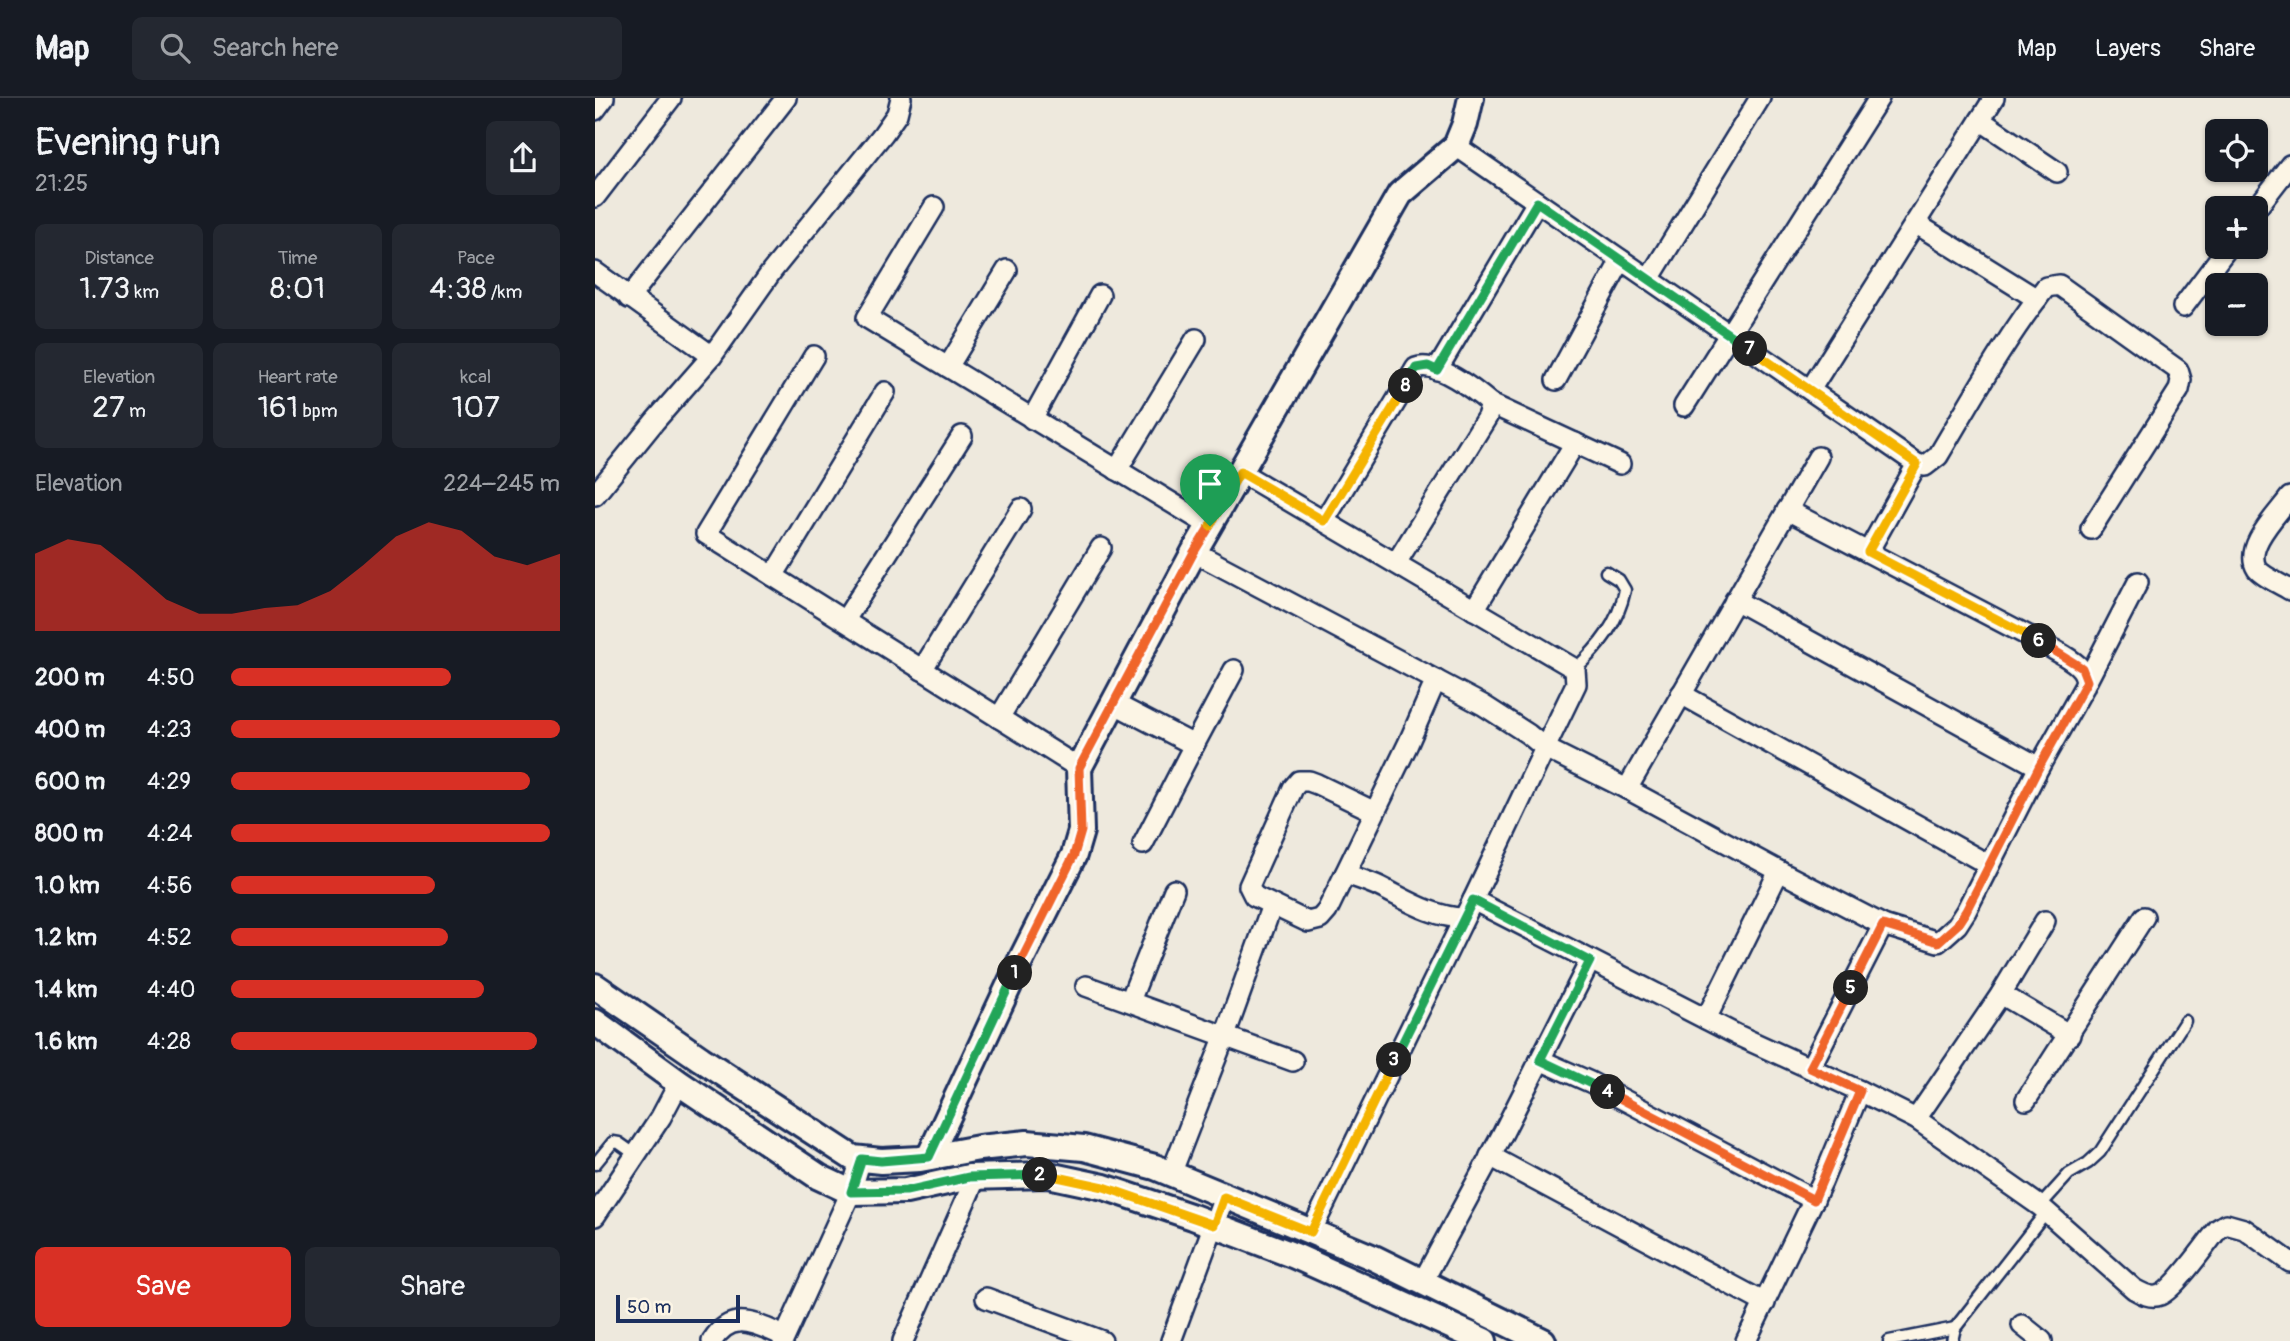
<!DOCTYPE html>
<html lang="en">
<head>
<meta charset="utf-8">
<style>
	:root { --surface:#171b24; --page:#242831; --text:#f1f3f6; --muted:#9ea1a6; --line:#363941; --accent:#d93025 }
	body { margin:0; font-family:Pangolin,sans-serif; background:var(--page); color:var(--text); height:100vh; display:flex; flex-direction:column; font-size:26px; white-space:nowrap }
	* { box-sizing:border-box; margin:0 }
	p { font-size:23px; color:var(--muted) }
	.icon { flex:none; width:38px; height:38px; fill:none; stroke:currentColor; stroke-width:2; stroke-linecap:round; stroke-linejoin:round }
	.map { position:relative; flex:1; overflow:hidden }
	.side { display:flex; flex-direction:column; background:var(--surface); width:595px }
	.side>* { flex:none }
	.tools { position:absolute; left:1610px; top:21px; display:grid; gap:14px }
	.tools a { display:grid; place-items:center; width:63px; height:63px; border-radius:10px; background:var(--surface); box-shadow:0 2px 5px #0004; font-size:35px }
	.scale { position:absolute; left:21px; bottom:18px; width:124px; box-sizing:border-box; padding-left:7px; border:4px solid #1b2f5e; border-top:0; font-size:19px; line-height:24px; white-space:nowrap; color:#1b2f5e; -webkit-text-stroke:5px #fcf5e5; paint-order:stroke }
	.pin { position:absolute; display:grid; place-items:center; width:60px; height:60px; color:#fff; margin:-72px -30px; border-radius:50% 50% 50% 0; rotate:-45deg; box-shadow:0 0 7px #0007 }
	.pin .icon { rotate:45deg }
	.km { position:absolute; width:35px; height:35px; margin:-18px; border-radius:50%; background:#222; color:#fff; font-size:19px; line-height:35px; text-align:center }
	.round { display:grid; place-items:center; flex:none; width:74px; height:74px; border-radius:10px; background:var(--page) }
	.headline { display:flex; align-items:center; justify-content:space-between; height:119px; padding:0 35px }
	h1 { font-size:38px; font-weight:600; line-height:52px }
	.stats { display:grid; grid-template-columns:repeat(3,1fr); gap:10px; height:119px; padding:7px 35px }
	.stats div { display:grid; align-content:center; border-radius:10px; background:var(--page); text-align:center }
	.stats b { font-size:30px; font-weight:600 }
	.stats small { font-size:19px; font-weight:400 }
	.stats p { font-size:19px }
	.chart { height:196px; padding:14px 35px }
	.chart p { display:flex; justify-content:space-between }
	.chart svg { width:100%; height:126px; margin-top:7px; fill:var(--accent); opacity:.7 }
	.button { display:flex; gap:14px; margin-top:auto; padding:14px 35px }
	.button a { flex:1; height:80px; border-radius:10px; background:var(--accent); color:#fff; font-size:28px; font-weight:600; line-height:80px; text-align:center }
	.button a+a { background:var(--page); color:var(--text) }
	ul { padding:0 35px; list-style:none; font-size:23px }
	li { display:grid; grid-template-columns:112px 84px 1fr; align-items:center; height:52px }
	li i { height:18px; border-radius:9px; background:var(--accent) }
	header { display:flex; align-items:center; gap:42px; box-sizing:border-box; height:98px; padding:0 35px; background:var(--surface); border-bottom:2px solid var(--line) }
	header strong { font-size:33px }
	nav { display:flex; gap:38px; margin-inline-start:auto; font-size:24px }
	.search { width:490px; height:63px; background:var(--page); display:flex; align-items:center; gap:18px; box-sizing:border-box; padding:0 24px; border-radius:10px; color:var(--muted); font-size:26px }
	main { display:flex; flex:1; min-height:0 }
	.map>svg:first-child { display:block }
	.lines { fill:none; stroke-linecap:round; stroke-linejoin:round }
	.service-casing { stroke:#1b2f5e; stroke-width:15 }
	.minor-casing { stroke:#1b2f5e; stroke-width:24 }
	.tertiary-casing { stroke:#1b2f5e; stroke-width:30 }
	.service { stroke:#fcf5e5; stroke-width:10 }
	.minor { stroke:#fcf5e5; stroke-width:19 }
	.tertiary { stroke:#fcf5e5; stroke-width:24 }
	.split-1-casing { stroke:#fff; stroke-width:14 }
	.split-2-casing { stroke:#fff; stroke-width:14 }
	.split-3-casing { stroke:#fff; stroke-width:14 }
	.split-4-casing { stroke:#fff; stroke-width:14 }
	.split-5-casing { stroke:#fff; stroke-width:14 }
	.split-6-casing { stroke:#fff; stroke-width:14 }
	.split-7-casing { stroke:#fff; stroke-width:14 }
	.split-8-casing { stroke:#fff; stroke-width:14 }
	.split-9-casing { stroke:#fff; stroke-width:14 }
	.split-1 { stroke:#f0652b; stroke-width:9 }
	.split-2 { stroke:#22a559; stroke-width:9 }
	.split-3 { stroke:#f5b400; stroke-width:9 }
	.split-4 { stroke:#22a559; stroke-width:9 }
	.split-5 { stroke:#f0652b; stroke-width:9 }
	.split-6 { stroke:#f0652b; stroke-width:9 }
	.split-7 { stroke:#f5b400; stroke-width:9 }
	.split-8 { stroke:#22a559; stroke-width:9 }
	.split-9 { stroke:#f5b400; stroke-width:9 }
</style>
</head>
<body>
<header>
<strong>Map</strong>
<div class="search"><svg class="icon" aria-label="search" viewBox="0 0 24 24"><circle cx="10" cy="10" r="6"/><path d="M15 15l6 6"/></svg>Search here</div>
<nav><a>Map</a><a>Layers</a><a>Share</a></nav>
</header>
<main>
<section class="side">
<div class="headline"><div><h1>Evening run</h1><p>21:25</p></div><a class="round"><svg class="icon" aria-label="share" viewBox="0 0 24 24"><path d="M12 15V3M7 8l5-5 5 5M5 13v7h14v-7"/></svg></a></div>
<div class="stats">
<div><p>Distance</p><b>1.73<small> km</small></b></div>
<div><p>Time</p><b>8:01</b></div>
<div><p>Pace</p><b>4:38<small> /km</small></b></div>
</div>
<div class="stats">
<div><p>Elevation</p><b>27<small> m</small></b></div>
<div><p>Heart rate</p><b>161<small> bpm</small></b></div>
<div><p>kcal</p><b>107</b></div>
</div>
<div class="chart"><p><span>Elevation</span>224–245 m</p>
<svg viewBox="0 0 160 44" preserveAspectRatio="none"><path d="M0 44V17L10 12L20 14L30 23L40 33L50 38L60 38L70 36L80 35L90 30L100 21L110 11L120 6L130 9L140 18L150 21L160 17V44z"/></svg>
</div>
<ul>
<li><b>200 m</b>4:50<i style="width:67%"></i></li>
<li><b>400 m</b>4:23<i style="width:100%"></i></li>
<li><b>600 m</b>4:29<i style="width:91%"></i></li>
<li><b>800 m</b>4:24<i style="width:97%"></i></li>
<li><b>1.0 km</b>4:56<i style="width:62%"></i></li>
<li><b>1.2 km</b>4:52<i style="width:66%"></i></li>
<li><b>1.4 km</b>4:40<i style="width:77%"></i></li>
<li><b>1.6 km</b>4:28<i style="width:93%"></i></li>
</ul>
<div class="button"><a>Save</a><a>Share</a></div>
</section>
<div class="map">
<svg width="1695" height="1243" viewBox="0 0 1695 1243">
	<rect width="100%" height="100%" fill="#eee9dd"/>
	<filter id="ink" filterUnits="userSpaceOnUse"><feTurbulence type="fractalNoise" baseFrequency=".0143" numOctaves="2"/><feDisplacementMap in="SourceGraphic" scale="14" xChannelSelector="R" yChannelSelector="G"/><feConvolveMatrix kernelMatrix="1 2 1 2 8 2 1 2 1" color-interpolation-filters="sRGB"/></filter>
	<g filter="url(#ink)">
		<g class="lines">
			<defs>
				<g id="service">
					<path d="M980,571C1005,548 1023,525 1030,492L1024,482L1011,474"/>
					<polyline points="0,1066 18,1044 24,1045 41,1057"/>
					<polyline points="1445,1108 1474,1076 1493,1065 1505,1054 1590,923"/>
					<polyline points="1360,1230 1451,1114"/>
					<polyline points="1294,1243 1360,1230 1357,1243"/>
				</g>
				<g id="minor">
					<polyline points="0,12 9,0"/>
					<polyline points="1385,22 1462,74"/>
					<path d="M861,48L1322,366L1330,368L1343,358C1377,301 1410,241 1451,189L1464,187L1583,272L1586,282L1584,292L1496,431"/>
					<polyline points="0,99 76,0"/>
					<polyline points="339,109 272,220 615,428"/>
					<polyline points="1661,111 1695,67"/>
					<polyline points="1320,125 1442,201"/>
					<polyline points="0,174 117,258"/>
					<polyline points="1054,181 1165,0"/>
					<polyline points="34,200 191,0"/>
					<polyline points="1588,209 1633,149"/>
					<polyline points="219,258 111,436 484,670"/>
					<polyline points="353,269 412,172"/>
					<polyline points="842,272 942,104"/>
					<polyline points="961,282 1026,162"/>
					<polyline points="1215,292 1399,0"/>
					<polyline points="896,306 1025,366"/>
					<polyline points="1089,308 1284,0"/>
					<polyline points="437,321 505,197"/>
					<polyline points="522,372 601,241"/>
					<path d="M645,374L980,571L981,586L950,650L1032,691L1184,773L1288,827L1343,844L1362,827L1371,813L1444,669L1489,589C1498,569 1465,556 1451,547L1192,412"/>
					<polyline points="0,397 60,323 117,258 177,173 288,36 302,16 306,0"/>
					<path d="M1695,399C1683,416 1648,449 1662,471C1668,479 1686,486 1695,492"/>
					<path d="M729,423L821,270C841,262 881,293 896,306L892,319L801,465"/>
					<polyline points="599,454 888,607 933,636 950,650 878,802"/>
					<polyline points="1273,454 1322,366"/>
					<polyline points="178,478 290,294"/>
					<polyline points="1140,502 1444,669"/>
					<polyline points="879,512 980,345"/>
					<polyline points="250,522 367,338"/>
					<polyline points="327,572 426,411"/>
					<polyline points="1492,583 1543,484"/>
					<polyline points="1086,596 1394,767"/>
					<polyline points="518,605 599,647 548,746"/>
					<polyline points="404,620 506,450"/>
					<polyline points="599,647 639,572"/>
					<polyline points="1032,691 1223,359"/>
					<polyline points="780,714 722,686 714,683 704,683 698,690 654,788 659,798 713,824 725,821 732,813 813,646 841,582"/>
					<path d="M750,776C760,779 771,783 781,787C809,800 836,819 868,820"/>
					<polyline points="491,888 698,963"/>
					<polyline points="1406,896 1475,937"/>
					<polyline points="535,903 579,792"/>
					<polyline points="1111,921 1184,773"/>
					<polyline points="945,962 995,984 1219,1102"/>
					<polyline points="1215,970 1288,827"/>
					<polyline points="1431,1002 1549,819"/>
					<polyline points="1321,1021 1406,896 1450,823"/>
					<polyline points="895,1058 1170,1205"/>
					<polyline points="576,1076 632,932 677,807"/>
					<polyline points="0,1118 66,1019 84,985"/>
					<path d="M716,1134L878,802L1142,937L1265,993L1321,1021L1445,1108L1539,1191C1546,1195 1556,1201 1565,1197C1580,1191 1612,1145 1623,1131L1631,1126L1649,1131L1695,1164"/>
					<polyline points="828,1183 908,1035 995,863"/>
					<polyline points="391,1200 507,1243"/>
					<polyline points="1427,1227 1447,1243"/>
					<path d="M117,1243C138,1210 161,1227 190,1238"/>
					<polyline points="188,1243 256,1094 266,1061"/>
					<polyline points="308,1243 381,1079"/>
					<polyline points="576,1243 629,1099"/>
					<polyline points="1151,1243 1227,1084 1265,993"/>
				</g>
				<g id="tertiary">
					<polyline points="0,888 106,961 258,1060 286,1063 325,1061 384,1050 432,1045 489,1050 560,1069 712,1132 779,1160 948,1243"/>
					<polyline points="0,924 84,985 224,1079 256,1094 311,1093 374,1079 453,1077 509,1089 598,1119 700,1158 889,1243"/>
					<polyline points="334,1059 425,864 479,757 486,733 484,670 599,454 805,96 861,48 870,26 876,0"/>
				</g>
			</defs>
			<!-- service casing -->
			<use href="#service" class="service-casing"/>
			<!-- minor casing -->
			<use href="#minor" class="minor-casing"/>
			<!-- tertiary casing -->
			<use href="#tertiary" class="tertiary-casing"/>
			<!-- service -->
			<use href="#service" class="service"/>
			<!-- minor -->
			<use href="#minor" class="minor"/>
			<!-- tertiary -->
			<use href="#tertiary" class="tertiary"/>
		</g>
	</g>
	<g class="lines" filter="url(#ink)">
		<defs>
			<polyline id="split-1" points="420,875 479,757 486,733 484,670 599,454 615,428"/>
			<polyline id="split-2" points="420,875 334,1059 286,1063 267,1061 256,1094 311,1093 374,1079 445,1077"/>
			<polyline id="split-3" points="445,1077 453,1077 509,1089 619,1127 629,1099 716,1134 799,962"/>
			<polyline id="split-4" points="799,962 878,802 995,863 945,962 1013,994"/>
			<polyline id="split-5" points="1013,994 1219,1102 1265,993 1215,970 1256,890"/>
			<polyline id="split-6" points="1256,890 1288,827 1343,844 1362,827 1371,813 1444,669 1492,583 1487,570 1444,543"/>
			<polyline id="split-7" points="1155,251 1322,366 1273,454 1444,543"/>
			<polyline id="split-8" points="811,288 821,270 833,268 842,272 942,104 1155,251"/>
			<polyline id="split-9" points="615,428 645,374 729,423 811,288"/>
		</defs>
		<!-- split-1 casing -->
		<use href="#split-1" class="split-1-casing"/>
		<!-- split-2 casing -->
		<use href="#split-2" class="split-2-casing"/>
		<!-- split-3 casing -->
		<use href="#split-3" class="split-3-casing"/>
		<!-- split-4 casing -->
		<use href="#split-4" class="split-4-casing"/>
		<!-- split-5 casing -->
		<use href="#split-5" class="split-5-casing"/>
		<!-- split-6 casing -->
		<use href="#split-6" class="split-6-casing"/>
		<!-- split-7 casing -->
		<use href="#split-7" class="split-7-casing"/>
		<!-- split-8 casing -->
		<use href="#split-8" class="split-8-casing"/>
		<!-- split-9 casing -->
		<use href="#split-9" class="split-9-casing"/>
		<!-- split-1 -->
		<use href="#split-1" class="split-1"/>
		<!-- split-2 -->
		<use href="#split-2" class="split-2"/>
		<!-- split-3 -->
		<use href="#split-3" class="split-3"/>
		<!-- split-4 -->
		<use href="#split-4" class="split-4"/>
		<!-- split-5 -->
		<use href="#split-5" class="split-5"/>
		<!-- split-6 -->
		<use href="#split-6" class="split-6"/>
		<!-- split-7 -->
		<use href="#split-7" class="split-7"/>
		<!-- split-8 -->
		<use href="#split-8" class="split-8"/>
		<!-- split-9 -->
		<use href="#split-9" class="split-9"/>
	</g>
</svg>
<div class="tools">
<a><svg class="icon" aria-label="locate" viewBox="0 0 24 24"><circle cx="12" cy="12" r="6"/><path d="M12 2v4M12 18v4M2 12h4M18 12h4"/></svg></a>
<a>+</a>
<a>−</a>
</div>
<div class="scale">50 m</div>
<div class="pin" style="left:615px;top:428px;background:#1e9e55"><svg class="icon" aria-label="arrive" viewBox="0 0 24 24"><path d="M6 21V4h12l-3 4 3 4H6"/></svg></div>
<b class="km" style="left:420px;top:875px">1</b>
<b class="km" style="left:445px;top:1077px">2</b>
<b class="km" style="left:799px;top:962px">3</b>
<b class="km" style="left:1013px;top:994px">4</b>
<b class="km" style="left:1256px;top:890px">5</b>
<b class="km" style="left:1444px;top:543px">6</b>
<b class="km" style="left:1155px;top:251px">7</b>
<b class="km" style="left:811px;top:288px">8</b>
</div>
</main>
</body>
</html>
